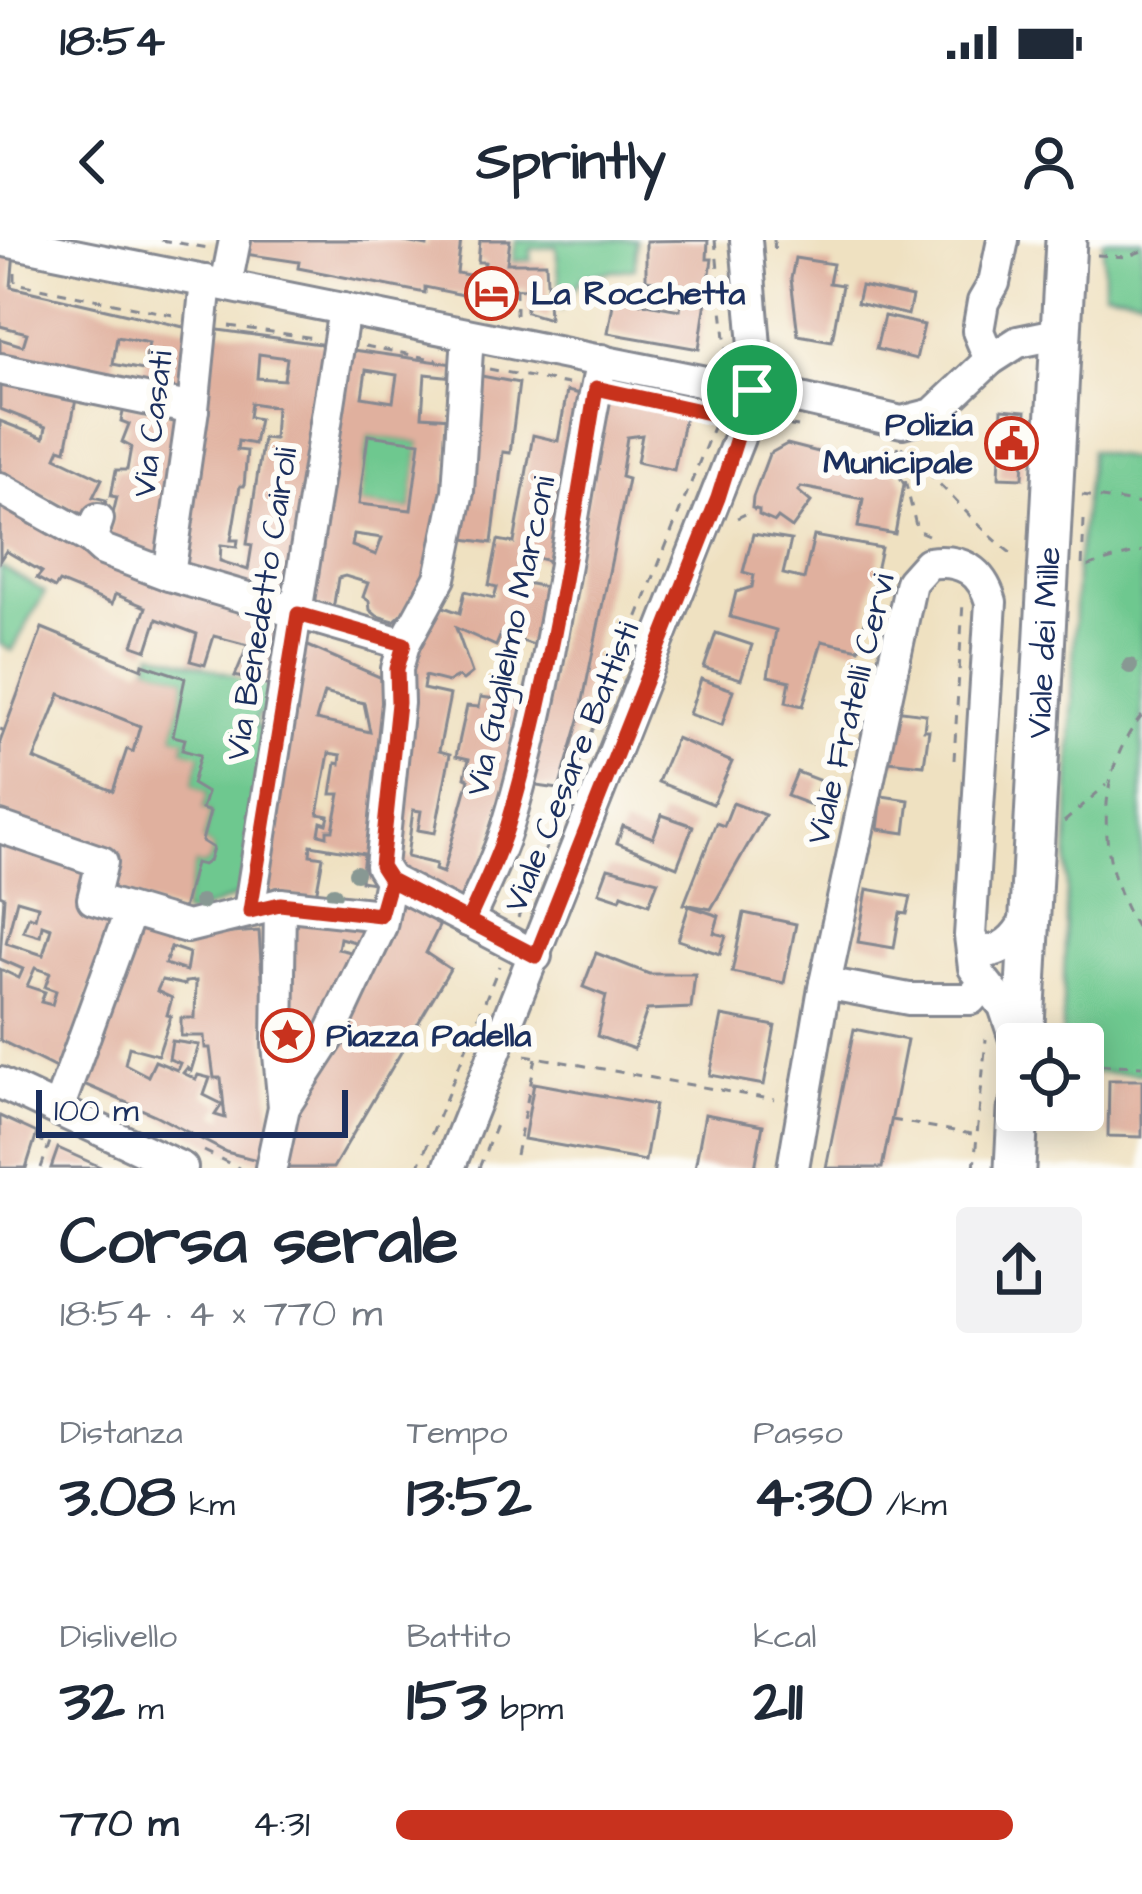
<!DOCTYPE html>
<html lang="it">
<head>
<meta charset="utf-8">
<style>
	:root { --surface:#fff; --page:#f2f2f3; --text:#1f2937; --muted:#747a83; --accent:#c8321e }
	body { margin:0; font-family:"Architects Daughter",sans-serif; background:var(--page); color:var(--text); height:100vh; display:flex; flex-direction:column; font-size:45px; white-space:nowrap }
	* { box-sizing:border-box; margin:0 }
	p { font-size:39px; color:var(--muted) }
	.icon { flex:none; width:66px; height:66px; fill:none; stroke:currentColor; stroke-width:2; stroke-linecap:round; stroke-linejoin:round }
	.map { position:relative; height:928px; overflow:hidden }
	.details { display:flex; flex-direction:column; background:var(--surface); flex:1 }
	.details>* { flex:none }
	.fabs { position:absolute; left:996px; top:783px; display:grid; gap:24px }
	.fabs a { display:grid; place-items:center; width:108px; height:108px; border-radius:12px; background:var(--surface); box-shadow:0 6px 30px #0003; font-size:60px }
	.scale { position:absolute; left:36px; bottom:30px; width:312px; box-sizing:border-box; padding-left:12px; border:6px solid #1b2f5e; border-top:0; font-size:33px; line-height:42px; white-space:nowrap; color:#1b2f5e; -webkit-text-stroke:9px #fdfcf7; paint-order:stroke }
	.pin { position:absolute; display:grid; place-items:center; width:102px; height:102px; color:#fff; margin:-51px; border:6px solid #fff; border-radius:50%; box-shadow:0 3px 12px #0007 }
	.round { display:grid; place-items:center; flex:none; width:126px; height:126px; border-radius:12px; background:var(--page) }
	.summary { display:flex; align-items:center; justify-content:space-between; height:204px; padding:0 60px }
	h1 { font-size:66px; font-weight:700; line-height:90px }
	.figures { display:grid; grid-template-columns:repeat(3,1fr); gap:18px; height:204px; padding:12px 60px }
	.figures div { display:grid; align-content:center }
	.figures b { font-size:60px; font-weight:700 }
	.figures small { font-size:33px; font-weight:400 }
	.figures p { font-size:33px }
	ul { padding:0 60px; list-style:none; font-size:39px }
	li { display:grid; grid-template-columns:192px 144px 1fr; align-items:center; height:90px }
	li i { height:30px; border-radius:15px; background:var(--accent) }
	.status { display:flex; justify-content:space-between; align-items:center; height:84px; padding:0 60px; background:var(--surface); direction:ltr }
	.status svg { height:33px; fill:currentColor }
	header { display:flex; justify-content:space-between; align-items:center; height:156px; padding:0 60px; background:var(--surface); font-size:54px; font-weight:700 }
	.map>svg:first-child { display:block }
	.green { fill:#6ec88f; stroke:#447c76; stroke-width:3 }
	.building { fill:#e0b09e; fill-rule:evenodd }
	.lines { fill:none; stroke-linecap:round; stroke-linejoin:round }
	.minor-casing { stroke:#858890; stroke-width:36 }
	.major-casing { stroke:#858890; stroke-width:45 }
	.path { stroke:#858890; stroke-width:3; stroke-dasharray:9 9; stroke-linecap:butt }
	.minor { stroke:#fff; stroke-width:30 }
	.major { stroke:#fff; stroke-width:39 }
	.tree { fill:#889893 }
	.route-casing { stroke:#fff; stroke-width:24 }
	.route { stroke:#c8321e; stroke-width:15 }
	.labels { text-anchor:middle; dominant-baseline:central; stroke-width:12; stroke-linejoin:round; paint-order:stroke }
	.poi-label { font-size:33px; font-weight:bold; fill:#1b2f5e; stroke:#fdfcf7; text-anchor:start }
	.street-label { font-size:33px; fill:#1b2f5e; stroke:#fdfcf7 }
</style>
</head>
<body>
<div class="status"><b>18:54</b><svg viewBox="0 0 49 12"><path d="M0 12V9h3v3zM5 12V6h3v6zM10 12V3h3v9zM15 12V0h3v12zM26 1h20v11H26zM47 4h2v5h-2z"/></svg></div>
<header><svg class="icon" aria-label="back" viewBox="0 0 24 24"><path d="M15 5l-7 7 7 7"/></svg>Sprintly<svg class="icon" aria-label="person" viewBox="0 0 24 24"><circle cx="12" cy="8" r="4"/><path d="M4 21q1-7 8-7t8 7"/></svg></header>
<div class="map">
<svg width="1142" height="928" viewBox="0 0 1142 928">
	<rect width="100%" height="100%" fill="#fdfcf7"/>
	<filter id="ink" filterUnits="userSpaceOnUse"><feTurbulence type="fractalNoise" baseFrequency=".00833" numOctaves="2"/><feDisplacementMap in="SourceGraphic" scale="24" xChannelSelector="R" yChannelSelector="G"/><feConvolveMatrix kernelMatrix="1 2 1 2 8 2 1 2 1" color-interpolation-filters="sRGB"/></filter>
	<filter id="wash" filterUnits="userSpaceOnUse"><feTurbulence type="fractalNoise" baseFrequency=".004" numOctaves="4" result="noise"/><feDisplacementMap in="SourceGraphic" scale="48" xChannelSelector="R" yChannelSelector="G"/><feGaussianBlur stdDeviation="2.7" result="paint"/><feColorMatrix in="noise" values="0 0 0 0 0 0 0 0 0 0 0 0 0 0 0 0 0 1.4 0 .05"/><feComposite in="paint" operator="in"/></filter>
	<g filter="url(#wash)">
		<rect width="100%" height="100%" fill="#efe1c1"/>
		<!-- green -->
		<g class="green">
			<polygon points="516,0 636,0 635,28 583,36 562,68 556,6 531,9 531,20 513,21"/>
			<polygon points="1103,0 1142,0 1142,57 1104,51"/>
			<polygon points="368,195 420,202 411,270 359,264"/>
			<polygon points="1091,210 1142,222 1142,834 1083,832 1083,804 1062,804 1076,333"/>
			<polygon points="0,326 45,352 12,411 0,404"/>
			<polygon points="153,412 277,448 270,475 258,474 256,487 267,490 244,654 189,675 182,673 195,623 203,625 209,621 213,609 202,601 210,572 202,569 207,553 192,544 200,516 182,510 185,500 173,496 185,438 148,426"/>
		</g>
		<g id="blocks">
			<!-- building -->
			<g class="building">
				<polygon points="248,0 394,0 427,6 428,0 461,0 457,33 480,37 477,58 425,47 425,53 298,28 299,22 245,14"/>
				<polygon points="480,0 510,0 507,23 546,23 549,79 526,72 526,49 504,48 503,67 480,62 485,22 478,22"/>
				<polygon points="708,0 707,19 712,19 699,109 608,93 614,58 680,70 683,45 646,40 646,1"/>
				<path d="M0,8L14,11L11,47L192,89L180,162L0,117V99L23,106L27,93L0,86ZM117,97L149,103L143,130L113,124Z"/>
				<polygon points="795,18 833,24 829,43 842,45 832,101 798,95 791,39"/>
				<polygon points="861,46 912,57 908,75 857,63"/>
				<polygon points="884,76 924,85 916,119 876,109"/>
				<path d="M211,89L327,105L292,363L180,333ZM259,114L287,118L284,140L257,138ZM251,163L276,167L274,199L263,198L247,304L252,305L248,330L220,321L221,305L237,307L238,300H231L240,246H244L247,211L237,210L238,201L254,204L259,179L249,177Z"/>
				<path d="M346,109L453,124L454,137L425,134L422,176L451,178L443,289L432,328L405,371L394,381L377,376L370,370L369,361L363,357L368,343L345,336L338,338L333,370L307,364ZM366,130L397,135L393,162L362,157ZM368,195L420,202L411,270L359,264ZM354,294L382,298L376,315L352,306Z"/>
				<polygon points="476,135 519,143 510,213 503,212 492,303 457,298"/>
				<polygon points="0,139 77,154 66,210 60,208 56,217 102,239 93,257 106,260 103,272 86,276 0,234 0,181 44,198 46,187 0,169"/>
				<polygon points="567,151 589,156 558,323 520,314 515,341 551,348 540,407 501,394 496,406 456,388 472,433 463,440 458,437 448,442 425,436 423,449 450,455 439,511 450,514 435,593 418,590 421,571 413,570 407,617 436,624 435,630 443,633 469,539 465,537 469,519 456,516 467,466 479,467 481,457 530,464 479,636 465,667 387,627 404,432 430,362 460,373 465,351 494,358 497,347 489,345 498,300 514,303 533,195 558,201"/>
				<polygon points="609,154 686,171 674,230 637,222 642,195 627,197 621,237 628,239 579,480 559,549 530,545"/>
				<polygon points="125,164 189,177 165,326 105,307 117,257 111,256 116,230 127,230 131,207 122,202 129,184 121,181"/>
				<polygon points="1002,169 1026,171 1023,238 999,237"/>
				<polygon points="787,204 897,232 904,244 895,294 858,287 863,259 801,247 798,251 811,262 792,288 778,278 775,282 759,275 759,270 752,268 753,257 769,214"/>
				<polygon points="0,256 289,381 277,448 235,436 248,405 214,396 205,425 190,421 197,394 157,379 147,410 133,405 146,367 115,354 112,364 59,342 55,348 37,338 42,332 6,311 0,320"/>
				<polygon points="753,294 791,300 783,334 804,339 814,296 881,308 859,409 822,401 803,466 786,462 790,441 768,436 776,390 730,377 736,352 752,347 754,335 743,332"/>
				<path d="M42,388L142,429L143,424L185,438L173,496L185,499L182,510L200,515L192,544L207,553L202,569L210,572L202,601L213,608L209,621L203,625L195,623L182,673L100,649L109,617L0,573V502ZM60,454L140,486L133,512L127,509L113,551L34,519Z"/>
				<polygon points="716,393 752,405 741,439 704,428"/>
				<path d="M299,402L382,438L389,496L373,643L361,641L364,614L311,605L310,615L323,617L315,661L261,651ZM324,453L364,463L370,492L316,480ZM329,513L341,515L340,524L336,523L331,554H340L333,590H327V596L319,594L321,582L327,584L329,576L318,574Z"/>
				<polygon points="701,439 733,450 722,485 689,474"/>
				<polygon points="894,470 926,474 924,490 929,490 924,525 888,521"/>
				<polygon points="676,498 732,522 713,564 658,542"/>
				<polygon points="797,532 821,541 811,565 787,556"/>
				<polygon points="882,556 909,560 905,593 878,589"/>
				<polygon points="733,563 765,575 711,669 684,664 716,583 724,586"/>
				<polygon points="662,575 693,586 677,627 617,603 623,586 653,598"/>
				<path d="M0,597L95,630L83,670L113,677L64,832L0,800V729L19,738L23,729L0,719L4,657L0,655ZM17,660L38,666L35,678L29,676L23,691L40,696L42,685L51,688L43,715L6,703ZM35,728L50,733L45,747L56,751L52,765L41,762L45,752L27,746Z"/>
				<polygon points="608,628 658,641 649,664 622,654 620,659 599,652"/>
				<polygon points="867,649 911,657 907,674 900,673 894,708 858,702"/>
				<polygon points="406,653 445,674 426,713 450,729 333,928 276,928 289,890"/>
				<polygon points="689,666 719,676 714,693 726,696 720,714 678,700"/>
				<polygon points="298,669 366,680 358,703 340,698 338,709 355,713 326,799 283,790"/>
				<polygon points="744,673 796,684 784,743 732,732"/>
				<path d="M132,679L190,696L259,691L272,896L265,922L226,912L155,875L79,842ZM171,707L189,713L186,731L165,724ZM162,740L185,745V742L196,741L195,778H181V796H204L205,808H210L214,838H221L225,878L215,875L222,864L204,855L210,838L198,835L196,839L183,833L187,828L191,831L199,805L172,801L169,819L180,823L177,830L155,821L148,836L125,824L129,807L158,815L171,776L167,775L172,758L157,751Z"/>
				<polygon points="596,713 649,734 695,734 691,768 647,770 634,809 597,796 606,756 583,747"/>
				<polygon points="722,776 775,786 764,845 710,835"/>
				<polygon points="854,789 907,800 882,928 826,928"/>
				<polygon points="1109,840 1142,840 1142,897 1108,896"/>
				<polygon points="534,843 655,865 645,921 524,899"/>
				<polygon points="705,874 763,885 755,928 695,928"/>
				<polygon points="0,876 37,893 26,928 0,928"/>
				<polygon points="58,908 103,928 51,928"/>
			</g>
		</g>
	</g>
	<g filter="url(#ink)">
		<use href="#blocks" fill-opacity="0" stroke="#858890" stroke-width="3"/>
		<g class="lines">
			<defs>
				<g id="minor">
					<polyline points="0,0 725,146 775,153 902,182 933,174 990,120 1018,102 1062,93"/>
					<polyline points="226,45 235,0"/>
					<polyline points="990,120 978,91 983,62 994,43 1003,0"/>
					<polyline points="0,129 193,169"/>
					<polyline points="0,248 91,299 98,279"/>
					<polyline points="91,299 103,310 169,335 404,404"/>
					<polyline points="169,335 193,169 206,41"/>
					<polyline points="0,587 102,622 93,659 187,687 280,664 380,675"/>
					<polyline points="390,640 536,716"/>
					<polyline points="249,671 344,69"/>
					<path d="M468,681C481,651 497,620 507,588C554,435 569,275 602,120"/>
					<path d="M976,705L985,712C1009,710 1021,691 1031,671"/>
					<polyline points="825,743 909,759 971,759 983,744"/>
					<polyline points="0,843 182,928"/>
					<polyline points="284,867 328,799 381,686 390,640 381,626 398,463 397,429 404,404 440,338 458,251 468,95"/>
					<polyline points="58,869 130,672"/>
					<polyline points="271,928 284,867 278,804 280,664"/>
					<polyline points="449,928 739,198 757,129 746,0"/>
					<path d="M793,928L824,748L911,342L928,323C962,318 982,331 991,362L970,696L974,728L1004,766L1017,805"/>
				</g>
				<g id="major">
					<path id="s1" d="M1023,804L1066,0"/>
					<polyline points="1015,928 1018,870"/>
				</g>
			</defs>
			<!-- minor casing -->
			<use href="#minor" class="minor-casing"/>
			<!-- major casing -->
			<use href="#major" class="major-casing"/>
			<!-- path -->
			<g class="path">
				<polyline points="161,0 208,8"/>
				<polyline points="715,0 727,118"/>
				<polyline points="774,0 775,16"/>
				<polyline points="1097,15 1126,17 1142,11"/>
				<polyline points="15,33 15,43 178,76"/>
				<polyline points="516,48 516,77"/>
				<polyline points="229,86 314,98"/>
				<polyline points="365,106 438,120"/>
				<polyline points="489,129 568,144"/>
				<polyline points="625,155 715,175"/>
				<polyline points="772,183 798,187"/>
				<polyline points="897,206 917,290 928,295"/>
				<path d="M901,207C942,242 973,285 1016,317"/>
				<polyline points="908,211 921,210 941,219 961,209"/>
				<polyline points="1082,255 1142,264"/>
				<polyline points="737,278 756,269"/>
				<polyline points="1084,280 1082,328 1142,311"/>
				<path d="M1142,476C1090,537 1099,634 1142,696"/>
				<polyline points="0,489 5,491"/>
				<polyline points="954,520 963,362"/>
				<polyline points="1064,582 1106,545"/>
				<polyline points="518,678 714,185"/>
				<polyline points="525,815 775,860"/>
				<polyline points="1083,824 1142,826"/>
				<polyline points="892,880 977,895"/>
				<polyline points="36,897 49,906"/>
				<polyline points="204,911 239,928"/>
				<polyline points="516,915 536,818"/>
				<polyline points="41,928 52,896"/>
				<polyline points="418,928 499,726"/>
				<polyline points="479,928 496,885"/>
				<polyline points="974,928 986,799"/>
			</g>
			<!-- minor -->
			<use href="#minor" class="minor"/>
			<!-- major -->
			<use href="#major" class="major"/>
		</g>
		<!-- trees -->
		<g class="tree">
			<circle cx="959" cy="185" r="8"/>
			<circle cx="1130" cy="426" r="8"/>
			<circle cx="356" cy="633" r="8"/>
			<circle cx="334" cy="654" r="8"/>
			<circle cx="201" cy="662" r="8"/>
		</g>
	</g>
	<g class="lines" filter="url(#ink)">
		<defs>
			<path id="route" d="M752,150L725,146L718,175L596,148C572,295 550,446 507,588C497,620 481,651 468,681L390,640L381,626L398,463L397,429L404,404L298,374L250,671L280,664L380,675L390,640L536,716L718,258L752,150"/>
		</defs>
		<!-- route casing -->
		<use href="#route" class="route-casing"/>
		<!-- route -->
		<use href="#route" class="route"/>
	</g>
	<!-- icons -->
	<defs>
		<symbol id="hotel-ring" viewBox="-11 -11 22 22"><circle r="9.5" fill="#fdfcf7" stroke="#c8321e" stroke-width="1.5"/><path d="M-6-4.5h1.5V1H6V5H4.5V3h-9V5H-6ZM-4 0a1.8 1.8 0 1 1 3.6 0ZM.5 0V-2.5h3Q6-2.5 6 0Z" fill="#c8321e"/></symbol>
		<symbol id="civic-ring" viewBox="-11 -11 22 22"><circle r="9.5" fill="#fdfcf7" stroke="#c8321e" stroke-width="1.5"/><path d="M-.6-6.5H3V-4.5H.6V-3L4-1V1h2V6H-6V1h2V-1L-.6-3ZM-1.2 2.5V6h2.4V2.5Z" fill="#c8321e"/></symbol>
		<symbol id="sight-ring" viewBox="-11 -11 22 22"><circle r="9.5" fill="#fdfcf7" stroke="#c8321e" stroke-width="1.5"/><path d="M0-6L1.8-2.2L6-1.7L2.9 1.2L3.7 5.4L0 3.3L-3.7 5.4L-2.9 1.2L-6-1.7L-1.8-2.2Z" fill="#c8321e"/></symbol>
	</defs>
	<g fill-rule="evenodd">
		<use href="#hotel-ring" x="462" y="24" width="59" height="59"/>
		<use href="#civic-ring" x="982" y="174" width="59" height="59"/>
		<use href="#sight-ring" x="258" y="766" width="59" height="59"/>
	</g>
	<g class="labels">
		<!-- poi labels -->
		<g class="poi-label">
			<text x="531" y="54">La Rocchetta</text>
			<text x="973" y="185" text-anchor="end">Polizia<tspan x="973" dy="38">Municipale</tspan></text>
			<text x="326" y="796">Piazza Padella</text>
		</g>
		<!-- street labels -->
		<g class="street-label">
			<text transform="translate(153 184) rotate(-83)">Via Casati</text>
			<text transform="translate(262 364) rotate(-81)">Via Benedetto Cairoli</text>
			<text transform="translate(511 396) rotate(-78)">Via Guglielmo Marconi</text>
			<text stroke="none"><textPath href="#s1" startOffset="402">Viale dei Mille</textPath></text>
			<text transform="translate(851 469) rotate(-76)">Viale Fratelli Cervi</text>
			<text transform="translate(572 527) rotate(-68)">Viale Cesare Battisti</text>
		</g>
	</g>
</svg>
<div class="fabs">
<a><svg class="icon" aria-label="locate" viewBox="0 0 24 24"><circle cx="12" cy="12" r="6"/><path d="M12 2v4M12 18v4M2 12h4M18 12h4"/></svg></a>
</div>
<div class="scale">100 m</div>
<div class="pin" style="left:752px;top:150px;background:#1e9e55"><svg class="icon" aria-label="arrive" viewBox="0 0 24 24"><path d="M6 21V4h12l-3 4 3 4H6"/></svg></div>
</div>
<section class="details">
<div class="summary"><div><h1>Corsa serale</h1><p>18:54 · 4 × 770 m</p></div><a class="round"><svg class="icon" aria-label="share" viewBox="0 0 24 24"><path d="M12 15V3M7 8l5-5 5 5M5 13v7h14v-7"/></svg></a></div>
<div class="figures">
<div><p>Distanza</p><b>3.08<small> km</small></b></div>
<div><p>Tempo</p><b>13:52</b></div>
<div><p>Passo</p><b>4:30<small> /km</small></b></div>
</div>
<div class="figures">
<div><p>Dislivello</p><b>32<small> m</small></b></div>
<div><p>Battito</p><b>153<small> bpm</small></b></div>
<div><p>kcal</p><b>211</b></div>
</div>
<ul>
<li><b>770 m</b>4:31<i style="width:90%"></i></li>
</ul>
</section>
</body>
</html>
